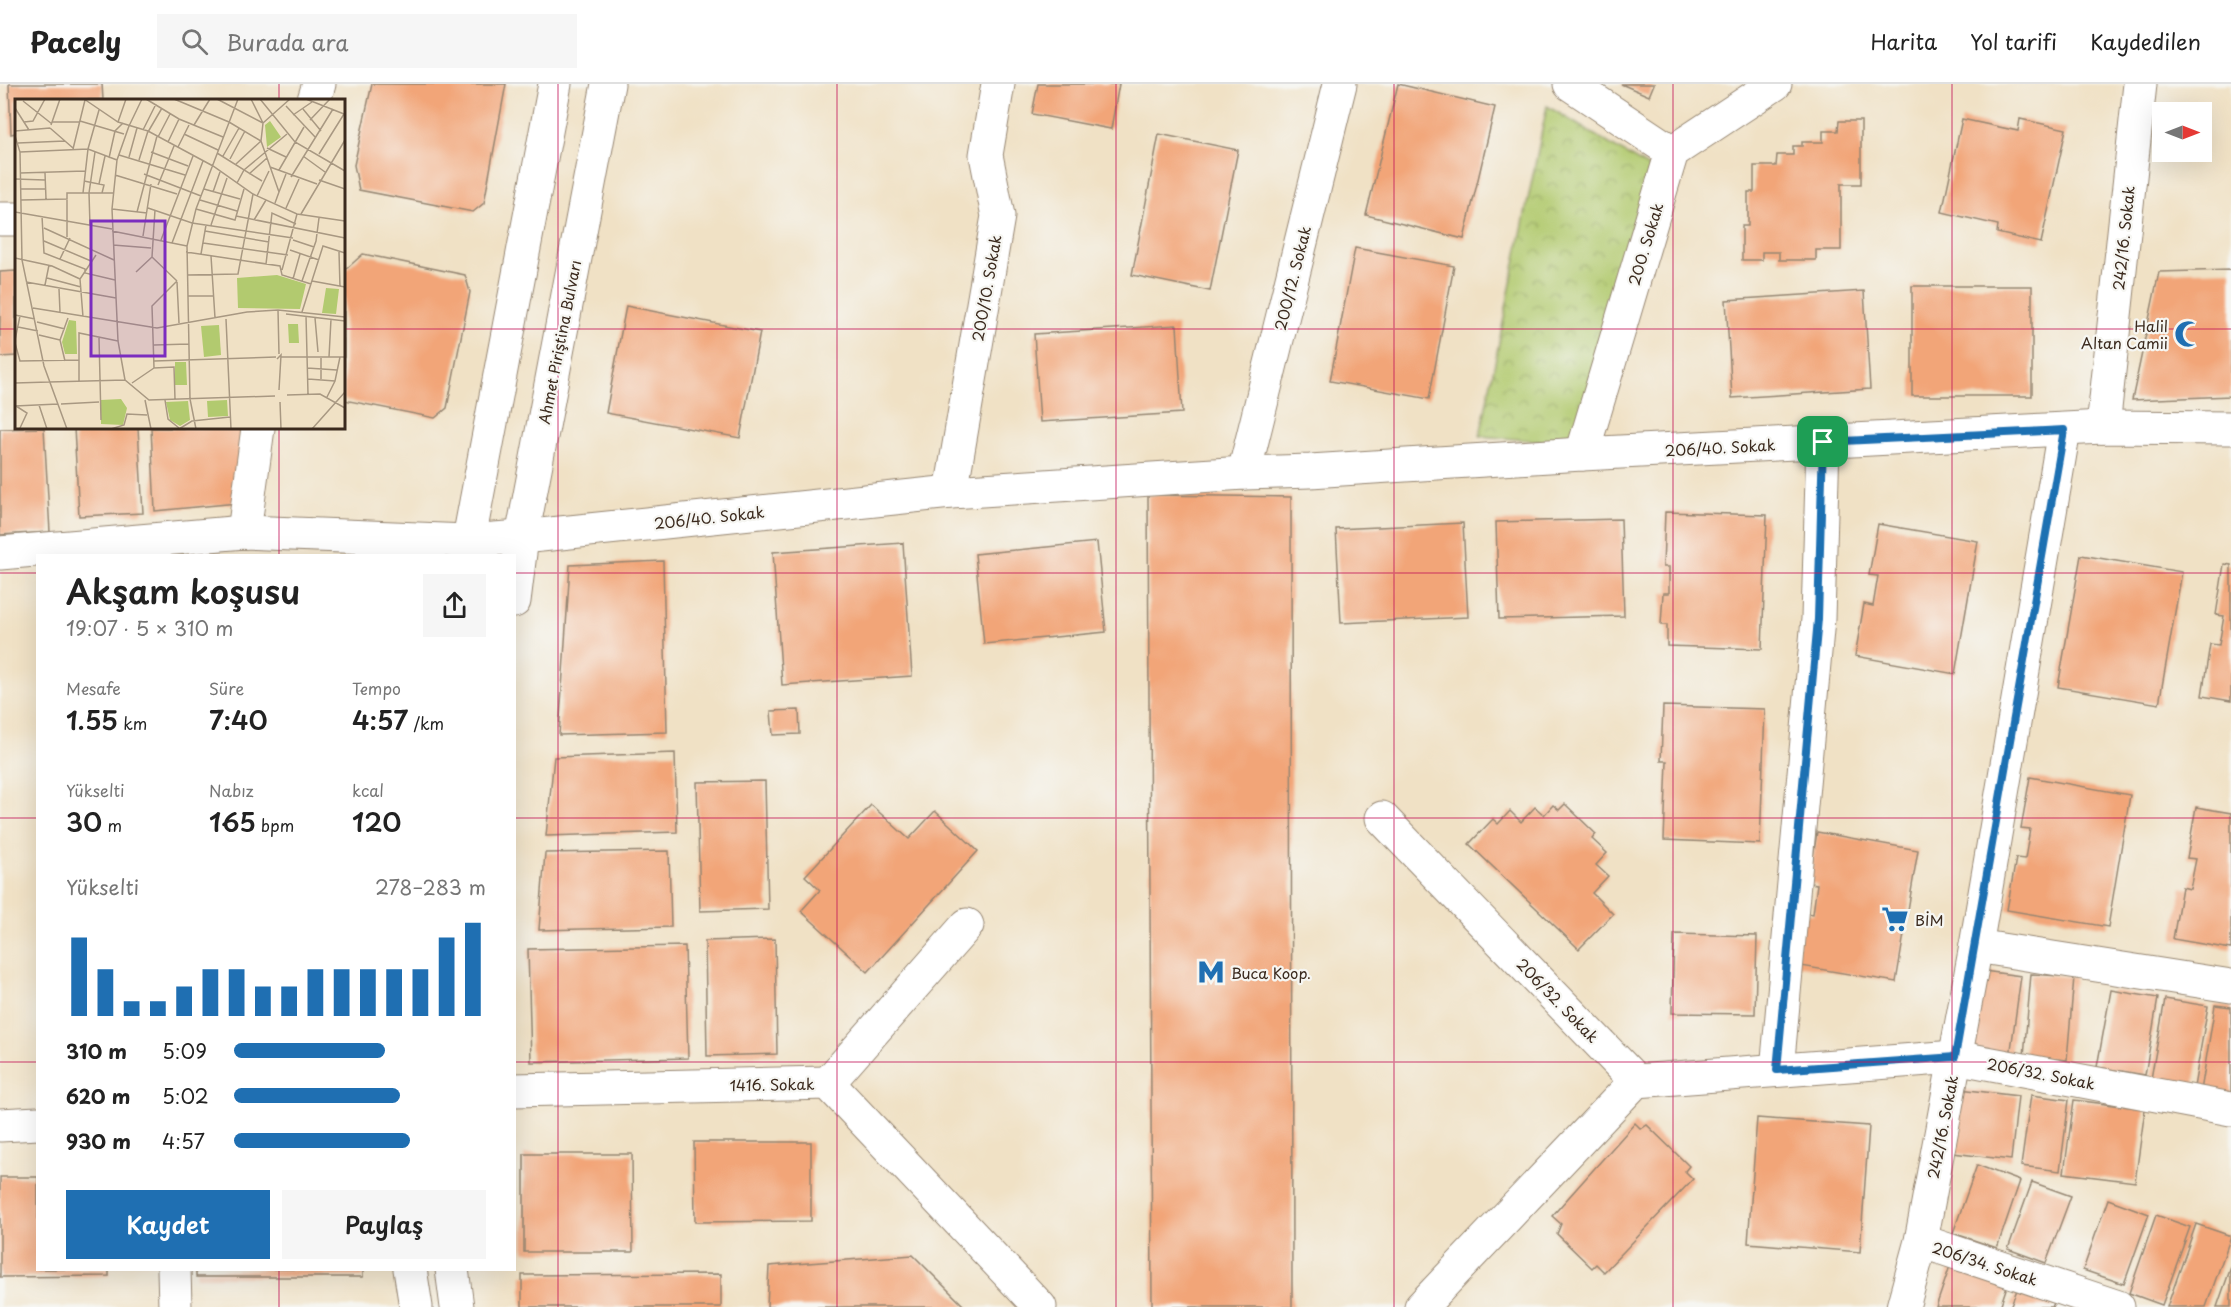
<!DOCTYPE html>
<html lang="tr">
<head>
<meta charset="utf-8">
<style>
	:root { --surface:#fff; --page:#f6f6f6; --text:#222; --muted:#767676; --line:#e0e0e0; --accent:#1f6fb2 }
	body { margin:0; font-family:"Playpen Sans",sans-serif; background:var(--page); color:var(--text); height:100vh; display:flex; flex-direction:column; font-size:22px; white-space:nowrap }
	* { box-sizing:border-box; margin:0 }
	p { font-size:20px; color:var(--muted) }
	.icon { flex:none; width:33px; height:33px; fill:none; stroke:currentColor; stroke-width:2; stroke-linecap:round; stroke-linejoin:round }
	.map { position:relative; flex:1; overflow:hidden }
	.drawer { position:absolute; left:36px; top:470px; width:480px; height:717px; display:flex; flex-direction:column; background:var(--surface); border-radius:0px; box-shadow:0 6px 24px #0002 }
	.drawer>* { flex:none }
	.needle { width:39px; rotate:90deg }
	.fabs { position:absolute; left:2152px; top:18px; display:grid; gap:12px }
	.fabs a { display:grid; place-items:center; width:60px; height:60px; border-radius:0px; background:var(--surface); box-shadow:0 6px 24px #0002; font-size:30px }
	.pin { position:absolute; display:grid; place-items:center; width:51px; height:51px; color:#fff; margin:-26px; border-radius:12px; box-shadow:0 3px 9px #0006 }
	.round { display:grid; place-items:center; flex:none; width:63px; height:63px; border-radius:0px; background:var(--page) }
	.head { display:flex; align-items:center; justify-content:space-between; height:102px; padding:0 30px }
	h1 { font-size:33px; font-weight:600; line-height:45px }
	.figures { display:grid; grid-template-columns:repeat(3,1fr); gap:9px; height:102px; padding:6px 30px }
	.figures div { display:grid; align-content:center }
	.figures b { font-size:26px; font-weight:600 }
	.figures small { font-size:16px; font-weight:400 }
	.figures p { font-size:16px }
	.chart { height:168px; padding:12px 30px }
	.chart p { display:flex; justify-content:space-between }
	.chart svg { width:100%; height:108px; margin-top:6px; stroke:var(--accent); stroke-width:6 }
	.action { display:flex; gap:12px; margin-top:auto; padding:12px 30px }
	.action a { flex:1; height:69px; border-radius:0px; background:var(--accent); color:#fff; font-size:24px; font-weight:600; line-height:69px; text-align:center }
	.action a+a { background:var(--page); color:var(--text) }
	ul { padding:0 30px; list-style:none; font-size:20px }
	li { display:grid; grid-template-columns:96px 72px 1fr; align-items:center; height:45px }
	li i { height:15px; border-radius:8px; background:var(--accent) }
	header { display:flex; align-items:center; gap:36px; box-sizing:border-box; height:84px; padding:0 30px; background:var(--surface); border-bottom:2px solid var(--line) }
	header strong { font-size:28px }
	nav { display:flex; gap:33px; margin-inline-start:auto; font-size:21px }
	.search { width:420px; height:54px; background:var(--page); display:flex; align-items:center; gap:15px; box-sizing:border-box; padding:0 21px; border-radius:0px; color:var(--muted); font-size:22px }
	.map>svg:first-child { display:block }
	.park { fill:url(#park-crowns); stroke:#767a46; stroke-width:1.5 }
	.building { fill:#f2a578 }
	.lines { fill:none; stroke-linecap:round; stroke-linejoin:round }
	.street-casing { stroke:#968672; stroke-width:35 }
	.secondary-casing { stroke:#968672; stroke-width:35 }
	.street { stroke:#fff; stroke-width:33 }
	.secondary { stroke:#fff; stroke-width:33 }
	.route-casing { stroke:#fff; stroke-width:12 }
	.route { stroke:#1f6fb2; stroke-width:8 }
	.grid { fill:none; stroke:#c2185b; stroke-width:1.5; stroke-opacity:0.55 }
	.labels { text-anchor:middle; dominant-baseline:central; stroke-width:4.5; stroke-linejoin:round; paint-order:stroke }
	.street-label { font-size:15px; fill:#3b2a1e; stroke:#f6f6f2 }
	.poi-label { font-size:15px; fill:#3b2a1e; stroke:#f6f6f2; text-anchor:start }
	.inset-road { fill:none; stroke:#a89882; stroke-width:1.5 }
	.view { fill:#7b2cbf; fill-opacity:0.15; stroke:#7b2cbf; stroke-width:3 }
	.inset-edge { fill:none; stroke:#3b2a1e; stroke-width:3 }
</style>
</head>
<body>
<header>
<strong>Pacely</strong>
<div class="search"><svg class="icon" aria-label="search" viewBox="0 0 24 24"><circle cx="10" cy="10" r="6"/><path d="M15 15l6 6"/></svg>Burada ara</div>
<nav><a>Harita</a><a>Yol tarifi</a><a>Kaydedilen</a></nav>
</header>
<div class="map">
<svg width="2231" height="1223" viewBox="0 0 2231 1223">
	<defs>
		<pattern id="park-crowns" width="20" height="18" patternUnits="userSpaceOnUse" patternTransform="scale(1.5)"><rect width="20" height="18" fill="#b2ca6f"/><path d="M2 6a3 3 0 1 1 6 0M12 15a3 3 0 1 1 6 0" fill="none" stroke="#92a45b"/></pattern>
	</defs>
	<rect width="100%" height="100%" fill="#f6f6f2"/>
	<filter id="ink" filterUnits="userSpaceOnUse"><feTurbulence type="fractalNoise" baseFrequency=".0167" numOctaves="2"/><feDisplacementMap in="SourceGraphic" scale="12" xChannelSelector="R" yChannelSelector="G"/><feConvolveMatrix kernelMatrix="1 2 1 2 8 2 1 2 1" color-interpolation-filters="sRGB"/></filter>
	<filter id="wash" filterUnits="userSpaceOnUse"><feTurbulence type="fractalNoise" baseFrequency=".008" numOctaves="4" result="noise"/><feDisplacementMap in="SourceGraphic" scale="24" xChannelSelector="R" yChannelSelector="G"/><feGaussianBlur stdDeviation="1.35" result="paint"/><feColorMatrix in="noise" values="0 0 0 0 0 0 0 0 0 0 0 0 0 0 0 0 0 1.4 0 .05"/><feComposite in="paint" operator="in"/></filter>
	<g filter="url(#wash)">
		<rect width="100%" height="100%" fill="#f0e1c5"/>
		<!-- park -->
		<polygon class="park" points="1547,22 1659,90 1578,360 1480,352"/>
		<g id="blocks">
			<!-- building -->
			<g class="building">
				<polygon points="9,0 102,0 103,16 16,16 16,49 11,50"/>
				<polygon points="372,0 506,0 484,119 473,128 359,106 354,81"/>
				<polygon points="1038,0 1119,0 1111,45 1032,30"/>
				<polygon points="1398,0 1495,23 1464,155 1366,131"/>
				<polygon points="1621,0 1654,0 1649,12"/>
				<polygon points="1962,35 2018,47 2020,35 2066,45 2041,159 1997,149 1998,141 1942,128"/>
				<polygon points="1839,37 1861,37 1861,100 1841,100 1841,166 1816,166 1816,176 1779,176 1779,168 1762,168 1762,176 1742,176 1742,142 1748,142 1748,108 1754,108 1754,82 1776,82 1777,71 1793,71 1793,62 1802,62 1802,58 1823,58 1823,47 1838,47"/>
				<polygon points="1159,50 1238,66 1210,207 1132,191"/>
				<polygon points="1355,164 1454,182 1429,315 1330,297"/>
				<polygon points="363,170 465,191 470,208 447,324 435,334 344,316 344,187"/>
				<polygon points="2231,186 2231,312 2132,316 2159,188"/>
				<polygon points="16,187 16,272 0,273 0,188"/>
				<rect x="1912" y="202" width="120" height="110"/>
				<polygon points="1864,207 1870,305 1732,314 1726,216"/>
				<polygon points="626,222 760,248 740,354 606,329"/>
				<polygon points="1177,241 1182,329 1040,338 1034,250"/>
				<polygon points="44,344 50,448 0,451 0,345"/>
				<polygon points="74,344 138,344 143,429 79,432"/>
				<polygon points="151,344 250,344 237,419 155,427"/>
				<polygon points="1148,411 1291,413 1292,1223 1152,1223"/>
				<polygon points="1665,428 1767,431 1762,565 1667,562 1667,541 1661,541 1663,509 1669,509 1669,483 1663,483"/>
				<polygon points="1621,435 1624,532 1499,535 1496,438"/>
				<polygon points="1463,439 1468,533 1341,539 1336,445"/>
				<polygon points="1878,440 1978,457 1955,590 1855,572 1864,520 1873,522 1878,492 1869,491"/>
				<polygon points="1097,458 1106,548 984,560 975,470"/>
				<polygon points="903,459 912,592 782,601 773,468"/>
				<polygon points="2081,471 2182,488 2159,620 2058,603"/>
				<polygon points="663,477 667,648 559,651 570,481"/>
				<polygon points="2224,480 2231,481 2231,617 2202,612 2210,560 2219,561 2224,532 2216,531"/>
				<polygon points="1663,622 1765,625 1760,760 1664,756 1667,677 1661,677"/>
				<polygon points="799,626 800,650 773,651 771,627"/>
				<polygon points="675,669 677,748 546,752 554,673"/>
				<polygon points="2030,693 2130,711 2108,843 2007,826 2016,774 2025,775 2030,745 2021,744"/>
				<polygon points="765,697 768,825 700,827 697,698"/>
				<polygon points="1565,720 1596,750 1592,755 1607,769 1596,781 1608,792 1592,809 1613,830 1579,865 1469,760 1493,735 1498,740 1510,727 1521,738 1535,723 1544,731 1553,721 1559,726"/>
				<polygon points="871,721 909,755 935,727 978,767 868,888 801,827 820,806 805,792"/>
				<polygon points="2196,723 2231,729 2231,865 2173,855 2182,803 2190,805 2196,775 2187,774"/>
				<polygon points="1817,748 1918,766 1896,898 1795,881 1804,829 1813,830 1817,800 1809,799"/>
				<polygon points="669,767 671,843 539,846 545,769"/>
				<polygon points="1674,850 1757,852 1755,930 1672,929"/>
				<polygon points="775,855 777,970 707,972 705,857"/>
				<polygon points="685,862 688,974 531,978 528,865"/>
				<polygon points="1976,886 2021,892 2010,973 1966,967"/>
				<polygon points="2031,890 2074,893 2067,976 2024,972"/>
				<polygon points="2111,906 2158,914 2145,991 2097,983"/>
				<polygon points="2165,915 2208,922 2194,1003 2151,995"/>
				<polygon points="2215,921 2231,923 2231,1012 2201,1007"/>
				<polygon points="1960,1005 2018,1012 2011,1076 1953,1069"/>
				<polygon points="2031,1011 2069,1016 2060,1087 2021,1082"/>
				<polygon points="2074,1016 2145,1025 2135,1098 2064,1089"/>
				<polygon points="1757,1034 1869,1042 1860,1168 1748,1159"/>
				<polygon points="1635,1039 1641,1045 1647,1041 1689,1082 1685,1087 1693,1095 1604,1188 1596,1180 1592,1184 1557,1150 1561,1140 1552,1132"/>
				<polygon points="694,1058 811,1058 811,1137 695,1138"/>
				<polygon points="524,1070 632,1070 633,1168 524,1168"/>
				<polygon points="1977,1081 2020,1097 1997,1164 1953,1149"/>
				<polygon points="0,1093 38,1093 38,1185 109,1185 109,1192 0,1193"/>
				<polygon points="2032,1098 2071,1112 2046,1179 2008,1165"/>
				<polygon points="2108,1115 2149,1130 2124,1200 2083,1186"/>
				<polygon points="2156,1131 2190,1143 2162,1221 2129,1209"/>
				<polygon points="2196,1140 2231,1152 2206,1223 2167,1223"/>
				<polygon points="913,1171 965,1223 767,1223 769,1182"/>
				<polygon points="1950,1182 2007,1202 2000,1223 1936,1223"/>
				<polygon points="2231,1183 2231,1223 2217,1223"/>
				<rect x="196" y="1185" width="167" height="8"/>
				<polygon points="721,1190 721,1223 522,1223 522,1191"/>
				<polygon points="2017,1206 2054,1219 2052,1223 2010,1223"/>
			</g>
		</g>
	</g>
	<g filter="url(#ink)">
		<use href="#blocks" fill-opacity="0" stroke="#968672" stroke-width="1.5"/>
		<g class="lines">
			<defs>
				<g id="street">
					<polyline points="1570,0 1672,68"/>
					<polyline points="314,16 319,0"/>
					<polyline points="0,135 16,135"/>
					<polyline points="2103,343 2140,0"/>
					<polyline points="1582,370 1672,68 1775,0"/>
					<polyline points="1244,389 1340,0"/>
					<polyline points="951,408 998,132 986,71 998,0"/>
					<polyline points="244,448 258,344"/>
					<polyline points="1382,734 1636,997"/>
					<polyline points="1976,862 2231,902"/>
					<polyline points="1777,986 1818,535 1823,358"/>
					<polyline points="1636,997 1955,973 2231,1025"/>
					<polyline points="828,999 967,841"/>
					<polyline points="514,1006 828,999 1040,1223"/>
					<polyline points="0,1041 38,1039"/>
					<polyline points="1921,1157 2118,1223"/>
					<polyline points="174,1185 175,1223"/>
					<polyline points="1421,1223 1636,997"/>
					<polyline points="1903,1223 1921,1157 1976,862 2064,346"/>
				</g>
				<g id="secondary">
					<polyline points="0,469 244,448 467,457 522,453 951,408 1244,389 1310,387 1582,370 2103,343 2231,344"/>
					<polyline points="466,471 555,0"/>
					<polyline points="514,517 522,453 608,0"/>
					<polyline points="410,1185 416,1223"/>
					<polyline points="452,1185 457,1223"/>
				</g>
			</defs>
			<!-- street casing -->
			<use href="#street" class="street-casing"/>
			<!-- secondary casing -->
			<use href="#secondary" class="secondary-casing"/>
			<!-- street -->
			<use href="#street" class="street"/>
			<!-- secondary -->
			<use href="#secondary" class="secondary"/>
		</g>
	</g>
	<g class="lines" filter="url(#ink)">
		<defs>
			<polygon id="route" points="2064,346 1955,973 1777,986 1818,535 1823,358"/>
		</defs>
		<!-- route casing -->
		<use href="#route" class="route-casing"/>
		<!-- route -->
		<use href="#route" class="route"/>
	</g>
	<!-- grid -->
	<path class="grid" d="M279,0V16M558,0V1223M837,0V1223M1116,0V1223M1394,0V1223M1673,0V1223M1952,0V1223M0,245H16M344,245H2231M279,344V471M0,489H38M514,489H2231M0,734H38M514,734H2231M0,978H38M514,978H2231M279,1185V1223"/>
	<!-- icons -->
	<defs>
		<symbol id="mosque-bare" viewBox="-9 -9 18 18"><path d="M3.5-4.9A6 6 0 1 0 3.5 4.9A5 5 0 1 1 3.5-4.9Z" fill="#1f6fb2" stroke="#f6f6f2" stroke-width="2.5" paint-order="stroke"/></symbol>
		<symbol id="supermarket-bare" viewBox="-9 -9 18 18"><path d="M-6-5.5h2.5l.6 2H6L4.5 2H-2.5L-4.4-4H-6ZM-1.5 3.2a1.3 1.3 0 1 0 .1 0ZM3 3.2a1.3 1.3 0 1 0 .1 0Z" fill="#1f6fb2" stroke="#f6f6f2" stroke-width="2.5" paint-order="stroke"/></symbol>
		<symbol id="metro-bare" viewBox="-9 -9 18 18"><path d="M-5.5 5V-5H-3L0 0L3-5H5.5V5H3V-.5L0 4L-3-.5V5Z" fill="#1f6fb2" stroke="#f6f6f2" stroke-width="2.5" paint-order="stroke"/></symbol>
	</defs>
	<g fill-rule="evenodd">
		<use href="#mosque-bare" x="2169" y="231" width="38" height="38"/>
		<use href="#supermarket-bare" x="1876" y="816" width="38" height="38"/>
		<use href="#metro-bare" x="1192" y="869" width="38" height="38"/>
	</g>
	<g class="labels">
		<!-- street labels -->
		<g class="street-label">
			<text transform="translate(2123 154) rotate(-84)">242/16. Sokak</text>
			<text transform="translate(1645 160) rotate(-73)">200. Sokak</text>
			<text transform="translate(1292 194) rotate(-76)">200/12. Sokak</text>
			<text transform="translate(986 204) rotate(-80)">200/10. Sokak</text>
			<text transform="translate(559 258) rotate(-79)">Ahmet Piriştina Bulvarı</text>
			<text transform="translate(1720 363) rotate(-3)">206/40. Sokak</text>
			<text transform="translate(709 433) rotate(-6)">206/40. Sokak</text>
			<text transform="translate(1558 916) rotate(46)">206/32. Sokak</text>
			<text transform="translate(2041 989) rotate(11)">206/32. Sokak</text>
			<text transform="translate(772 1000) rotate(-1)">1416. Sokak</text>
			<text transform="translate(1942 1043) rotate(-79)">242/16. Sokak</text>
			<text transform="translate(1985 1179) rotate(18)">206/34. Sokak</text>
		</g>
		<!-- poi labels -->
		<g class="poi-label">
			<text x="2168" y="241" text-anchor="end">Halil<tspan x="2168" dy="17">Altan Camii</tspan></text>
			<text x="1915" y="835">BİM</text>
			<text x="1231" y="888">Buca Koop.</text>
		</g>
	</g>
	<!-- overview -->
	<g transform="translate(15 15)">
		<rect width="330" height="330" fill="#f0e1c5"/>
		<path d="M262,176L291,185L285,210L223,209L222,179ZM212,301L213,317L193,318L192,302Z" fill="#b2ca6f"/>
		<path d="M255,22L266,38L252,48L250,26ZM311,189L324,190L321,215L307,214ZM54,221L61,222L62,255H50L47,243ZM273,225H283L284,244H274ZM160,263H171L172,286H160ZM106,300L112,309L108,326L86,325V301ZM173,302L175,321L165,327L155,321L151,303Z" fill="#b2ca6f"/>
		<path d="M204,226L206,256L189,258L186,227Z" fill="#b2ca6f"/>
		<path class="inset-road" d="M69,0L103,23L133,32L198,67L238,95L282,115L330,122M131,0L164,20L208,38M159,0L214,23L246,42L264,93L260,104M202,0L248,24M236,0L248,24M245,0L280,43L330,72M291,0L329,15M8,2L37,25M271,7L301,39M0,9L14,31M288,10L306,32M278,16L297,3M295,21L315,0M65,22L109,35M9,23L18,22L30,0M37,23H64M103,23L111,0M248,24L275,0M36,26L45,0M179,26L195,0M114,27L127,0M35,29L58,49M128,31L141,5M0,32L35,29M133,33L147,9M169,35L203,51M0,37L5,53L7,161L29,267L52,330M143,38L155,15M153,43L164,20M3,44L50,42M163,48L174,26M252,49L271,58M58,50L70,1M5,53L73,50L102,61M136,53L173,67M202,54L247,82M304,55L329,15M104,56L170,76M208,57L224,29M288,57L310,73M114,58L122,29M94,59L100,32L108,24M215,60L230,32M124,61L133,32M221,65L246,42L248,24M255,68L302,85M264,71L289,28M5,74L70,72M30,74L31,100M129,75L186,97M234,75L252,59M100,76L162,95M276,78L318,10M0,80L30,81M304,81L330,90M69,82L89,86L87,94M222,84L229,71L272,35M84,85L90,57M143,86L159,47M5,90H30M189,90L225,100M198,93L205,73M264,93L271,75M68,94L73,50L84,11M242,97L254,72M52,100V138M6,101L52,100V94H98M185,101L222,112M133,109L177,124L278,139M271,109L284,80M97,110L132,114M181,110L220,121L229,90M0,113L97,130M122,113L142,37M286,115L330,41M27,117L29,154L70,170V174L100,181M221,117L330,139M239,121L251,101M196,126L212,79M75,127L74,94L80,53M29,129L99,161M97,132L172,147M190,132L254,143M128,137L136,85M146,141L178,57M278,141L299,148M29,142L76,162M157,144L188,62M188,144L273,156M98,146L136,149M275,151L304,161M171,153L265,167L267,176L296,185M324,153L325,188M186,155L191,126M196,157L200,219M137,158L140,111M137,158L162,182M0,159L37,167L65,180M45,160L55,139M251,165L257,114L281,125M267,171L282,115M121,173L137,158M172,176L223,175L238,95M32,179L66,188M278,180L285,155M287,182L301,142L304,119M297,182L330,188M11,183L101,199M162,183L164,224M30,186L34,166M44,190L45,213M173,197H198M18,209L142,229L232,213L263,211L330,218M263,211L264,255M287,213L308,147L330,154M271,215L330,222M0,216L20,220M291,217L293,295M68,218L65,180L81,156M300,219L303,253M211,220L216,330M22,223L50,230M3,228L23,232M24,236L45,241M84,239L86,321M0,241L5,217M0,244L5,262L64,261M139,246L174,245M266,258H330M314,258L316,220M306,259V280M262,260L266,256L264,291M50,262L45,241L53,219M139,262L261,258M292,269L322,271M293,280L320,282M110,281L103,242L97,110L102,61L114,27M34,283L110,281L134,301L260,297M64,283V234L103,242M0,284L34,283M117,284L139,269M272,296L305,295L330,309M312,298L320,282L325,258M160,300L159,268L139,269L137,207L162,182M130,301L136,330M150,301L153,320L164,329M265,303L266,330M46,305L84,303M24,306L32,330M0,307L43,305M1,307L12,314L5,329M96,330L109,326L112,315L132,316M164,330L177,322L215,318M181,330L175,300L172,147L181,110L223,0M297,330L330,293"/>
		<path class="view" d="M76,122H150V257H76Z"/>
		<rect width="330" height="330" class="inset-edge"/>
	</g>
</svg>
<div class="fabs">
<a><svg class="needle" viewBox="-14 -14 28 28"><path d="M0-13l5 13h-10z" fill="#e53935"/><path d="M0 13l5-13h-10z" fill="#767676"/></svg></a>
</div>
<div class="pin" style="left:1823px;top:358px;background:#1e9e55"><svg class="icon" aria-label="arrive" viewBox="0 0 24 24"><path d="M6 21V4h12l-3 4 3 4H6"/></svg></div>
<section class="drawer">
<div class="head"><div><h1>Akşam koşusu</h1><p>19:07 · 5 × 310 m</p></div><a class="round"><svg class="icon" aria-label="share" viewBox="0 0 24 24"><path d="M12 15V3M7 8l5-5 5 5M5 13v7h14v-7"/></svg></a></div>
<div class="figures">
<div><p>Mesafe</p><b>1.55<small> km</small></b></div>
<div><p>Süre</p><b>7:40</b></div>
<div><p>Tempo</p><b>4:57<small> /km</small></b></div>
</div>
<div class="figures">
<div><p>Yükselti</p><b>30<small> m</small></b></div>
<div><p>Nabız</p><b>165<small> bpm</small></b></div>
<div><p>kcal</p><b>120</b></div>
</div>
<div class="chart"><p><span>Yükselti</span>278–283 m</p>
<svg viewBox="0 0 160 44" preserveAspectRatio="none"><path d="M5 44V12M15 44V25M25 44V38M35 44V38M45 44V32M55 44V25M65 44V25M75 44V32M85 44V32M95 44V25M105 44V25M115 44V25M125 44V25M135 44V25M145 44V12M155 44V6"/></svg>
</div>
<ul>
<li><b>310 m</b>5:09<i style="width:60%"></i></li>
<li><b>620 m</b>5:02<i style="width:66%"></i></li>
<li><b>930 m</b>4:57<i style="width:70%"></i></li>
</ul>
<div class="action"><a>Kaydet</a><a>Paylaş</a></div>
</section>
</div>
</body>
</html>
